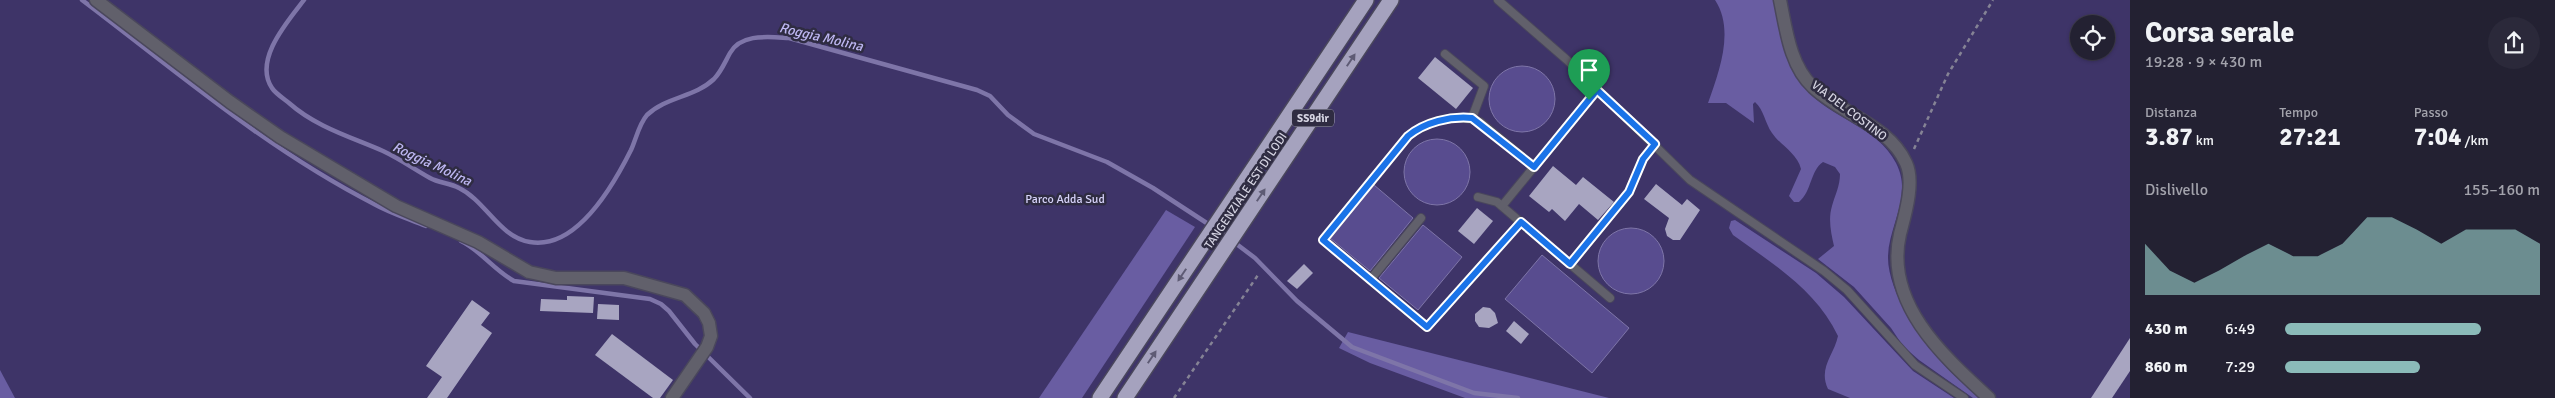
<!DOCTYPE html>
<html lang="it">
<head>
<meta charset="utf-8">
<style>
	:root { --surface:#232132; --page:#2b293a; --text:#f1f3f6; --muted:#a3a3ac; --line:#403e4d; --accent:#8bbbb9 }
	body { margin:0; font-family:Signika,sans-serif; background:var(--page); color:var(--text); height:100vh; display:flex; flex-direction:column; font-size:19px; white-space:nowrap }
	* { box-sizing:border-box; margin:0 }
	p { font-size:16px; color:var(--muted) }
	.icon { flex:none; width:28px; height:28px; fill:none; stroke:currentColor; stroke-width:2; stroke-linecap:round; stroke-linejoin:round }
	.map { position:relative; flex:1; overflow:hidden }
	.drawer { display:flex; flex-direction:column; background:var(--surface); width:425px }
	.drawer>* { flex:none }
	.fabs { position:absolute; left:2070px; top:15px; display:grid; gap:10px }
	.fabs a { display:grid; place-items:center; width:45px; height:45px; border-radius:50%; background:var(--surface); box-shadow:0 1px 4px #0004,0 0 0 1px var(--line); font-size:25px }
	.pin { position:absolute; display:grid; place-items:center; width:42px; height:42px; color:#fff; margin:-51px -21px; border-radius:50% 50% 50% 0; rotate:-45deg; box-shadow:0 0 5px #0007 }
	.pin .icon { rotate:45deg }
	.round { display:grid; place-items:center; flex:none; width:52px; height:52px; border-radius:26px; background:var(--page) }
	.head { display:flex; align-items:center; justify-content:space-between; height:85px; padding:0 15px }
	h1 { font-size:28px; font-weight:700; line-height:38px }
	.metrics { display:grid; grid-template-columns:repeat(3,1fr); gap:8px; height:85px; padding:5px 15px }
	.metrics div { display:grid; align-content:center }
	.metrics b { font-size:25px; font-weight:700 }
	.metrics small { font-size:14px; font-weight:400 }
	.metrics p { font-size:14px }
	.chart { height:140px; padding:10px 15px }
	.chart p { display:flex; justify-content:space-between }
	.chart svg { width:100%; height:90px; margin-top:5px; fill:var(--accent); opacity:.7 }
	ul { padding:0 15px; list-style:none; font-size:16px }
	li { display:grid; grid-template-columns:80px 60px 1fr; align-items:center; height:38px }
	li i { height:12px; border-radius:6px; background:var(--accent) }
	main { display:flex; flex:1; min-height:0 }
	.map>svg:first-child { display:block }
	.green { fill:#3e3468; fill-rule:evenodd }
	.forest { fill:#695da2 }
	.water { fill:#584c8f; stroke:#7e75a8 }
	.lines { fill:none; stroke-linecap:round; stroke-linejoin:round }
	.stream { stroke:#7e75a8; stroke-width:4.5 }
	.building { fill:#a8a5c1 }
	.lane-casing { stroke:#4a475c; stroke-width:10 }
	.street-casing { stroke:#4a475c; stroke-width:15 }
	.highway-casing { stroke:#4a475c; stroke-width:18 }
	.path { stroke:#858395; stroke-width:2.5; stroke-dasharray:4 4; stroke-linecap:butt }
	.lane { stroke:#61606b; stroke-width:8 }
	.street { stroke:#61606b; stroke-width:12 }
	.highway { stroke:#a5a2be; stroke-width:15 }
	.oneway { fill:#5e5b74 }
	.route-casing { stroke:#fff; stroke-width:10 }
	.route { stroke:#1a73e8; stroke-width:6 }
	.labels { text-anchor:middle; dominant-baseline:central; stroke-width:5; stroke-linejoin:round; paint-order:stroke }
	.shield { fill:#2f2c42; stroke:#a3a2b2; stroke-width:1 }
	.shield-label { font-size:11px; font-weight:bold; fill:#d5d4e2 }
	.street-label { font-size:12px; fill:#d5d4e2; stroke:#2f2c42 }
	.park-label { font-size:12px; fill:#d6d2f9; stroke:#2f2c42 }
	.water-label { font-size:14px; font-style:italic; fill:#beb7f2; stroke:#2f2c42 }
</style>
</head>
<body>
<main>
<div class="map">
<svg width="2130" height="398" viewBox="0 0 2130 398">
	<rect width="100%" height="100%" fill="#2f2c42"/>
	<!-- green -->
	<path class="green" d="M0,0H2130V398H0ZM2079,24H2106V51H2079Z"/>
	<!-- forest -->
	<g class="forest">
		<path d="M1715,0H1774C1780,29 1786,65 1806,89C1831,119 1877,126 1896,163C1913,196 1889,224 1888,256C1887,292 1923,343 1947,368C1957,379 1970,388 1982,398H1973L1919,360L1903,346L1891,328L1854,287L1818,259L1834,246C1831,233 1828,219 1832,206C1835,195 1840,186 1840,174L1835,167L1823,162C1810,171 1812,191 1799,202H1794L1789,196L1801,169C1797,153 1780,145 1772,133C1765,123 1764,110 1755,102L1753,104L1754,123L1726,103H1708C1719,72 1735,30 1715,0Z"/>
		<polygon points="1166,210 1195,227 1082,398 1039,398"/>
		<path d="M1735,220L1816,273L1844,297L1913,371L1954,398H1850L1828,389C1818,368 1834,355 1838,336C1816,290 1773,264 1733,235L1729,228L1731,221Z"/>
		<polygon points="1348,332 1609,398 1465,398 1370,363 1339,348"/>
		<polygon points="0,370 15,398 0,398"/>
	</g>
	<!-- water -->
	<g class="water">
		<circle cx="1522" cy="99" r="33"/>
		<circle cx="1437" cy="172" r="33"/>
		<polygon points="1374,185 1413,218 1370,271 1330,238"/>
		<polygon points="1423,225 1462,257 1418,310 1379,278"/>
		<circle cx="1631" cy="261" r="33"/>
		<polygon points="1542,255 1629,328 1592,373 1505,299"/>
	</g>
	<g class="lines">
		<!-- stream -->
		<g class="stream">
			<path d="M82,0C176,71 268,150 374,204C390,213 409,219 426,226"/>
			<path d="M304,0C288,21 253,60 272,88C275,93 284,99 289,103C316,127 351,137 383,151C400,159 414,169 430,178C439,183 450,183 459,188C486,201 499,237 530,242C577,250 614,184 631,150C636,139 639,124 647,115C666,97 695,97 714,79C721,72 725,62 730,53C741,33 769,37 789,38L977,90L990,96L1008,115L1034,134L1107,162L1153,188L1222,233L1255,258L1297,301L1352,347L1474,393L1518,398"/>
			<path d="M461,241C480,250 494,270 514,281L650,299L661,304L669,311L695,344L750,398"/>
		</g>
	</g>
	<!-- building -->
	<g class="building">
		<polygon points="1435,57 1473,88 1456,109 1418,78"/>
		<polygon points="1553,166 1576,185 1583,177 1614,202 1598,220 1579,204 1565,221 1552,209 1549,212 1529,196"/>
		<polygon points="1656,184 1682,205 1687,199 1700,210 1680,240 1673,240 1667,236 1665,229 1669,218 1644,199"/>
		<polygon points="1477,208 1493,221 1474,244 1458,231"/>
		<polygon points="1304,264 1313,273 1297,289 1287,281"/>
		<polygon points="567,296 594,297 593,313 540,311 541,299 567,300"/>
		<polygon points="472,300 490,313 481,325 492,333 447,398 427,398 442,377 426,366"/>
		<polygon points="598,304 619,305 619,320 597,319"/>
		<polygon points="1483,307 1490,308 1495,313 1498,323 1489,328 1479,327 1475,321 1475,314"/>
		<polygon points="1514,321 1529,334 1521,344 1506,331"/>
		<polygon points="612,334 673,380 660,398 653,398 595,355"/>
		<polygon points="2130,338 2130,371 2112,398 2091,398"/>
	</g>
	<g class="lines">
		<defs>
			<g id="lane">
				<polyline points="1498,0 1567,60 1690,180 1824,271 1847,290 1915,365 1964,398"/>
				<polyline points="1445,54 1484,86 1472,118"/>
				<polyline points="1478,197 1497,202 1610,298"/>
				<polyline points="1502,206 1597,90"/>
				<path d="M1521,222L1427,327L1323,240L1408,136C1426,121 1459,112 1480,122L1534,167"/>
				<polyline points="1570,264 1629,192 1643,159 1655,144"/>
				<polyline points="1370,280 1421,218"/>
			</g>
			<g id="street">
				<polyline points="96,0 230,102 280,137 396,206 478,242 529,272 556,278 624,278 685,295 704,313 709,323 711,336 707,347 672,398"/>
				<path d="M1780,0C1786,29 1790,66 1813,87C1841,114 1889,125 1906,163C1915,182 1905,215 1900,234C1884,303 1943,356 1989,398"/>
			</g>
			<g id="highway">
				<polyline points="1100,398 1366,0"/>
				<polyline points="1125,398 1391,0"/>
			</g>
		</defs>
		<!-- lane casing -->
		<use href="#lane" class="lane-casing"/>
		<!-- street casing -->
		<use href="#street" class="street-casing"/>
		<!-- highway casing -->
		<use href="#highway" class="highway-casing"/>
		<!-- path -->
		<g class="path">
			<polyline points="1914,149 1948,74 1993,0"/>
			<polyline points="1174,398 1258,275"/>
		</g>
		<!-- lane -->
		<use href="#lane" class="lane"/>
		<!-- street -->
		<use href="#street" class="street"/>
		<!-- highway -->
		<use href="#highway" class="highway"/>
	</g>
	<!-- one-way arrows -->
	<defs><path id="oneway-solid" d="M-6-.8H1V-3.2L6.5 0L1 3.2V.8H-6Z" transform="scale(1.25)"/></defs>
	<g class="oneway">
		<use href="#oneway-solid" transform="translate(1351 60) rotate(-56)"/>
		<use href="#oneway-solid" transform="translate(1261 195) rotate(-56)"/>
		<use href="#oneway-solid" transform="translate(1182 275) rotate(124)"/>
		<use href="#oneway-solid" transform="translate(1152 357) rotate(-56)"/>
	</g>
	<g class="lines">
		<defs>
			<path id="route" d="M1597,90L1655,144L1643,159L1629,192L1570,264L1521,222L1427,327L1323,240L1408,136C1425,122 1450,116 1472,118L1534,167Z"/>
		</defs>
		<!-- route casing -->
		<use href="#route" class="route-casing"/>
		<!-- route -->
		<use href="#route" class="route"/>
	</g>
	<g class="labels">
		<!-- shield labels -->
		<rect class="shield" x="1292" y="109.5" width="42" height="17" rx="4"/>
		<g class="shield-label">
			<text x="1313" y="118">SS9dir</text>
		</g>
		<!-- street labels -->
		<g class="street-label">
			<text transform="translate(1849 111) rotate(37)">VIA DEL COSTINO</text>
			<text transform="translate(1246 191) rotate(-56)">TANGENZIALE EST DI LODI</text>
		</g>
		<!-- park labels -->
		<g class="park-label">
			<text x="1065" y="199">Parco Adda Sud</text>
		</g>
		<!-- water labels -->
		<g class="water-label">
			<text transform="translate(821 37) rotate(13)">Roggia Molina</text>
			<text transform="translate(432 164) rotate(25)">Roggia Molina</text>
		</g>
	</g>
</svg>
<div class="fabs">
<a><svg class="icon" aria-label="locate" viewBox="0 0 24 24"><circle cx="12" cy="12" r="6"/><path d="M12 2v4M12 18v4M2 12h4M18 12h4"/></svg></a>
</div>
<div class="pin" style="left:1589px;top:100px;background:#1e9e55"><svg class="icon" aria-label="arrive" viewBox="0 0 24 24"><path d="M6 21V4h12l-3 4 3 4H6"/></svg></div>
</div>
<section class="drawer">
<div class="head"><div><h1>Corsa serale</h1><p>19:28 · 9 × 430 m</p></div><a class="round"><svg class="icon" aria-label="share" viewBox="0 0 24 24"><path d="M12 15V3M7 8l5-5 5 5M5 13v7h14v-7"/></svg></a></div>
<div class="metrics">
<div><p>Distanza</p><b>3.87<small> km</small></b></div>
<div><p>Tempo</p><b>27:21</b></div>
<div><p>Passo</p><b>7:04<small> /km</small></b></div>
</div>
<div class="chart"><p><span>Dislivello</span>155–160 m</p>
<svg viewBox="0 0 160 44" preserveAspectRatio="none"><path d="M0 44V19L10 32L20 38L30 32L40 25L50 19L60 25L70 25L80 19L90 6L100 6L110 12L120 19L130 12L140 12L150 12L160 19V44z"/></svg>
</div>
<ul>
<li><b>430 m</b>6:49<i style="width:77%"></i></li>
<li><b>860 m</b>7:29<i style="width:53%"></i></li>
</ul>
</section>
</main>
</body>
</html>
